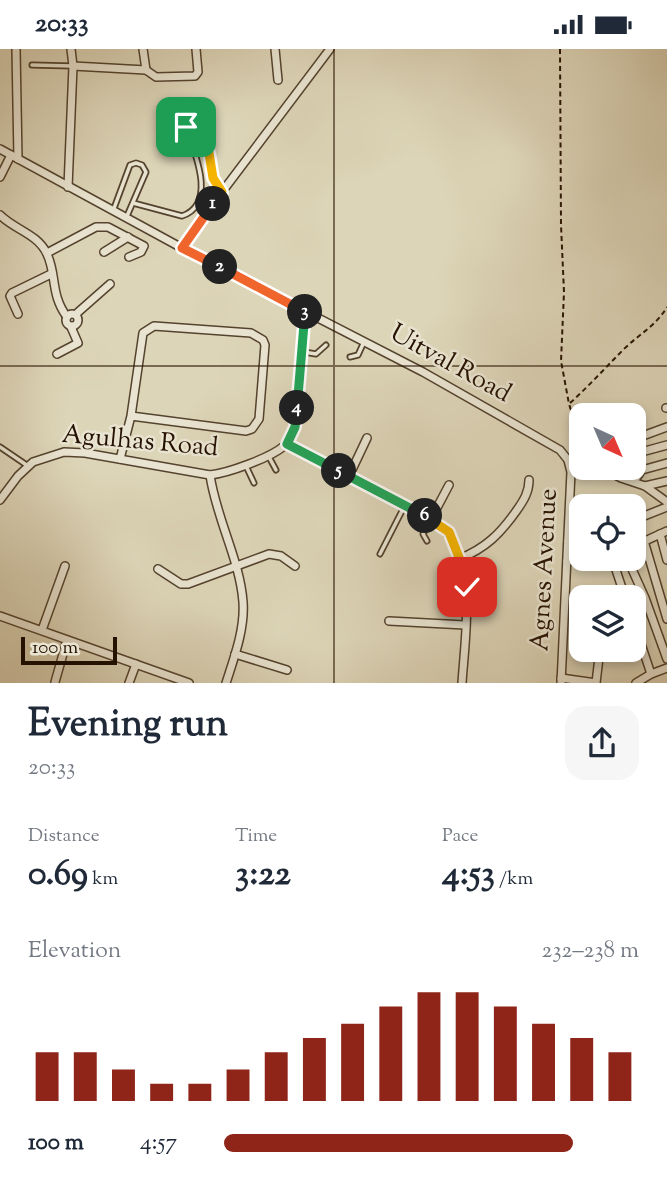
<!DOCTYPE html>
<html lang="en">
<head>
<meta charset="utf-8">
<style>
	:root { --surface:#fff; --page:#f6f6f7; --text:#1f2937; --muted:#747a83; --accent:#8f2418 }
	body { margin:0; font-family:"Sorts Mill Goudy",serif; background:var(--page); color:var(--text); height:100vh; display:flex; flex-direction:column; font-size:26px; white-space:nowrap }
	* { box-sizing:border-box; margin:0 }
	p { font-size:23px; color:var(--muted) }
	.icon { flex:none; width:38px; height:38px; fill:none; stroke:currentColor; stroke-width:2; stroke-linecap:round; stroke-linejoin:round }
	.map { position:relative; height:634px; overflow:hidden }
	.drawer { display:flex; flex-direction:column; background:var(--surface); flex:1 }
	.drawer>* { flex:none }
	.needle { width:46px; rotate:136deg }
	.buttons { position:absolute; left:569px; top:354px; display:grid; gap:14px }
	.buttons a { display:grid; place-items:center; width:77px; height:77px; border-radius:14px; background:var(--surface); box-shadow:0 4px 10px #0003; font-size:35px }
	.scale { position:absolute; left:21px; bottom:18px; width:96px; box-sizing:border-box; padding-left:7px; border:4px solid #261200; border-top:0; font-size:19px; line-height:24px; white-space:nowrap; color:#261200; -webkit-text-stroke:5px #e9e4d1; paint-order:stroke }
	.pin { position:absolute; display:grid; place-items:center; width:60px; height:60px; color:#fff; margin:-30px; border-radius:14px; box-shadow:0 4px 10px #0006 }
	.km { position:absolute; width:35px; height:35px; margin:-18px; border-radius:50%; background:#222; color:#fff; font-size:19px; line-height:35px; text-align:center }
	.round { display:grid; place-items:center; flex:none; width:74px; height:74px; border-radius:21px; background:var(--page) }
	.headline { display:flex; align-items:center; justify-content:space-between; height:119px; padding:0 28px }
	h1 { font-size:38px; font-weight:700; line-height:52px }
	.metrics { display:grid; grid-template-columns:repeat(3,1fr); gap:10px; height:119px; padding:7px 28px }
	.metrics div { display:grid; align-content:center }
	.metrics b { font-size:35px; font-weight:700 }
	.metrics small { font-size:19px; font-weight:400 }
	.metrics p { font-size:19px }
	.chart { height:196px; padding:14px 28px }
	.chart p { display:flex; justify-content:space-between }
	.chart svg { width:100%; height:126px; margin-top:7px; stroke:var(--accent); stroke-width:6 }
	ul { padding:0 28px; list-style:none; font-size:23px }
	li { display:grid; grid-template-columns:112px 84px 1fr; align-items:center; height:52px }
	li i { height:18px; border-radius:9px; background:var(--accent) }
	.status { display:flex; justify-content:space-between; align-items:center; height:49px; padding:0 35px; background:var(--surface); direction:ltr }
	.status svg { height:19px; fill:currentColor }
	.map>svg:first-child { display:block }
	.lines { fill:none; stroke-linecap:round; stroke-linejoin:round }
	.service-casing { stroke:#54432e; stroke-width:7 }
	.minor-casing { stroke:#54432e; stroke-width:10 }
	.path { stroke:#261200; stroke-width:2; stroke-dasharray:5 3.5; stroke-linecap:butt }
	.service { stroke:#e9e4d1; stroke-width:3.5 }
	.minor { stroke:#e9e4d1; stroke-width:7 }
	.split-1-casing { stroke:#fff; stroke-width:14 }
	.split-2-casing { stroke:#fff; stroke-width:14 }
	.split-3-casing { stroke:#fff; stroke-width:14 }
	.split-4-casing { stroke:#fff; stroke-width:14 }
	.split-5-casing { stroke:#fff; stroke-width:14 }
	.split-6-casing { stroke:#fff; stroke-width:14 }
	.split-7-casing { stroke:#fff; stroke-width:14 }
	.split-1 { stroke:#f5b400; stroke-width:9 }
	.split-2 { stroke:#f0652b; stroke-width:9 }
	.split-3 { stroke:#f0652b; stroke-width:9 }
	.split-4 { stroke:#22a559; stroke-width:9 }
	.split-5 { stroke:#22a559; stroke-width:9 }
	.split-6 { stroke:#22a559; stroke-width:9 }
	.split-7 { stroke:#f5b400; stroke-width:9 }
	.grid { fill:none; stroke:#261200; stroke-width:2; stroke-opacity:0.55 }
	.labels { text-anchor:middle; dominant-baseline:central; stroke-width:5; stroke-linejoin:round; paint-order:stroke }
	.street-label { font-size:26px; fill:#261200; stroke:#e9e4d1 }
</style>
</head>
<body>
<div class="status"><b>20:33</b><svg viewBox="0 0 49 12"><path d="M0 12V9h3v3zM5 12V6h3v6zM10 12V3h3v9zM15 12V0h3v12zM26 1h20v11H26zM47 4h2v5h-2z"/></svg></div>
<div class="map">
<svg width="667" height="634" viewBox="0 0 667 634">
	<rect width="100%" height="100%" fill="#ddd5b8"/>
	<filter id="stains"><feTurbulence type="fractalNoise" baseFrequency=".00286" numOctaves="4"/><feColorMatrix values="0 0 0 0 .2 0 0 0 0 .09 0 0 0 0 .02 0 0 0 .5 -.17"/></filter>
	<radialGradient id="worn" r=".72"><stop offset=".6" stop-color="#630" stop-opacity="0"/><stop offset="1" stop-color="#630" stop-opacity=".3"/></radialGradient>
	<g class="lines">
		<defs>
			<g id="service">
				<polyline points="32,16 72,17"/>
				<polyline points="193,99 208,102 212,125 222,143"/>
				<path d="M133,154L182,167C218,155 194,102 186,78"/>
				<polyline points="113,162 130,116 136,114 142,116 146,123 127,167"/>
				<polyline points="304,303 316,305 326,296"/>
				<polyline points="350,308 358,306 363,295"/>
				<polyline points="0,398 28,417"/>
				<polyline points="269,408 276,421"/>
				<polyline points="246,417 254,434"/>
				<polyline points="427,492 423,485 431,470"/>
				<polyline points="380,505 404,458"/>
			</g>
			<g id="minor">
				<polyline points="16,0 18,110"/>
				<polyline points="143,0 146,21"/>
				<polyline points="275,0 278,31"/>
				<polyline points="73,17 146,21 156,28 195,27 198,23 196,0"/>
				<polyline points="0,100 182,199 423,323 560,401 568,411 571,423 561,634"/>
				<polyline points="0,128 11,106"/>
				<polyline points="68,138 73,17 71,0"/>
				<path d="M0,166C15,181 38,185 47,205C57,226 50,245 67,268"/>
				<polyline points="182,199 222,143 330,0"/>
				<polyline points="104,203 128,188"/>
				<polyline points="47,204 96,178 108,178 144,197 141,203 129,208"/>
				<circle cx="72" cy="271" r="6"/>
				<polyline points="18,265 10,247 12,244 51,225"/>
				<polyline points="76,265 110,235"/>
				<polyline points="57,305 78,294 71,278"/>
				<polyline points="666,359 667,359"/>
				<path d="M287,395L431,470C480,498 465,586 462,634"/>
				<polyline points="639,403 637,389 667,378"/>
				<polyline points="634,405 667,396"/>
				<polyline points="120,410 131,367 143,284 154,277 251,284 263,291 265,296 259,370 252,380 246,382 131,367"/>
				<polyline points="568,411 581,409"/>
				<polyline points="600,418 621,429 645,437 667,453"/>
				<path d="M210,426C216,469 240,511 243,553C245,580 234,609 226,634"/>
				<polyline points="349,427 367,389"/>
				<polyline points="634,432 642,421 667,414"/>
				<polyline points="645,437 667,432"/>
				<path d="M0,451L18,427L33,413L64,403L85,404L210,426C228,424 270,409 284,397C291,392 293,385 295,378L306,264"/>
				<polyline points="431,470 449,436"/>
				<polyline points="634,471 667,458"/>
				<polyline points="660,485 667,511"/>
				<polyline points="568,492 581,488"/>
				<polyline points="644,492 667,570"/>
				<polyline points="634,497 667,482"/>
				<polyline points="621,509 615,518 625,548"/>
				<polyline points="627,509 645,549 667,610"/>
				<path d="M459,510C486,499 500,485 517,461C524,451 529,443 529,431"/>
				<polyline points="567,512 602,509"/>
				<polyline points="158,520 181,535 188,535 269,505 281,507 295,517"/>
				<polyline points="0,567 189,634"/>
				<polyline points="389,572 465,576"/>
				<polyline points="634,574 651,625"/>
				<polyline points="42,581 65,517"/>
				<polyline points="235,605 287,621"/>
				<polyline points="561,629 596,634 600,600"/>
				<polyline points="55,633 67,591"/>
				<polyline points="129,634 136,615"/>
				<polyline points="636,634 651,625 667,619"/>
			</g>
		</defs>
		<!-- service casing -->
		<use href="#service" class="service-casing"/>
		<!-- minor casing -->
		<use href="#minor" class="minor-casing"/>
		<!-- path -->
		<g class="path">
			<polyline points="560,0 561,176 564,243 561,312 569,355 581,392"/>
			<path d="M570,354C589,337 606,318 624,300C639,285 656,277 667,258"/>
		</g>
		<!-- service -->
		<use href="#service" class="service"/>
		<!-- minor -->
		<use href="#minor" class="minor"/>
	</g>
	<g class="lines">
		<defs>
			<polyline id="split-1" points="186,78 192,99 205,100 209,104 213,129 222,143 213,155"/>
			<polyline id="split-2" points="213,155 182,199 220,218"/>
			<polyline id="split-3" points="220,218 305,263"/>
			<polyline id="split-4" points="297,359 305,263"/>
			<polyline id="split-5" points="297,359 295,378 287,395 339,422"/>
			<polyline id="split-6" points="339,422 425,467"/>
			<polyline id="split-7" points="425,467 449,483 464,521 467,538"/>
		</defs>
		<!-- split-1 casing -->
		<use href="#split-1" class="split-1-casing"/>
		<!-- split-2 casing -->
		<use href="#split-2" class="split-2-casing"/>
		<!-- split-3 casing -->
		<use href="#split-3" class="split-3-casing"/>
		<!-- split-4 casing -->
		<use href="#split-4" class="split-4-casing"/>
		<!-- split-5 casing -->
		<use href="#split-5" class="split-5-casing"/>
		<!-- split-6 casing -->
		<use href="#split-6" class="split-6-casing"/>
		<!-- split-7 casing -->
		<use href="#split-7" class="split-7-casing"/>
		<!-- split-1 -->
		<use href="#split-1" class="split-1"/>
		<!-- split-2 -->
		<use href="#split-2" class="split-2"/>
		<!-- split-3 -->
		<use href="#split-3" class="split-3"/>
		<!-- split-4 -->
		<use href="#split-4" class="split-4"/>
		<!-- split-5 -->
		<use href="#split-5" class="split-5"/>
		<!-- split-6 -->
		<use href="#split-6" class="split-6"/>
		<!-- split-7 -->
		<use href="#split-7" class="split-7"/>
	</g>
	<!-- grid -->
	<path class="grid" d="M334,0V634M0,317H667"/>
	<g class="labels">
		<!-- street labels -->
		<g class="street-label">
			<text transform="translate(450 315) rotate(29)">Uitval Road</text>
			<text transform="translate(140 393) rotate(5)">Agulhas Road</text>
			<text transform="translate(545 521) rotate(-87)">Agnes Avenue</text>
		</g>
	</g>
	<rect width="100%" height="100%" filter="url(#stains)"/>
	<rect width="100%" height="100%" fill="url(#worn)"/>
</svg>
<div class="buttons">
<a><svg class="needle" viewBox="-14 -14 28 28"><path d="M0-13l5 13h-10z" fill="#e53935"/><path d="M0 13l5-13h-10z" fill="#747a83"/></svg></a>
<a><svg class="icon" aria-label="locate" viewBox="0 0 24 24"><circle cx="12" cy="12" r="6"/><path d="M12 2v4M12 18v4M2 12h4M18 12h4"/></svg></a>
<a><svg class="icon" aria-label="layers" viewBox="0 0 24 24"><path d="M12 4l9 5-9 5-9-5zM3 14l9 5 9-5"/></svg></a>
</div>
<div class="scale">100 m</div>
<div class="pin" style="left:186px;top:78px;background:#1e9e55"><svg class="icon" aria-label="arrive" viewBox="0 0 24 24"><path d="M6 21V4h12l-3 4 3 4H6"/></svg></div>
<div class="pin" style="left:467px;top:538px;background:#d93025"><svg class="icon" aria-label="check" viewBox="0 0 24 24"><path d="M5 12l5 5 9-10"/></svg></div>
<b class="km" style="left:213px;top:155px">1</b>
<b class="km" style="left:220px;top:218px">2</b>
<b class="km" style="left:305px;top:263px">3</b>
<b class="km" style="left:297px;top:359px">4</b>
<b class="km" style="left:339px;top:422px">5</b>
<b class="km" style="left:425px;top:467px">6</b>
</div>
<section class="drawer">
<div class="headline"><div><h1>Evening run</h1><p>20:33</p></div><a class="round"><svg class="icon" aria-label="share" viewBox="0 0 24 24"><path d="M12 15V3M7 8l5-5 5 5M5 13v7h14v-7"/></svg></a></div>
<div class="metrics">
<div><p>Distance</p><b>0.69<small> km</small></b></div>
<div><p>Time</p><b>3:22</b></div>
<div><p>Pace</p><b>4:53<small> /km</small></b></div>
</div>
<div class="chart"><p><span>Elevation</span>232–238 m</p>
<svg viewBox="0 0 160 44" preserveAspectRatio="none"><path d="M5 44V27M15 44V27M25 44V33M35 44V38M45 44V38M55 44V33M65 44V27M75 44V22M85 44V17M95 44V11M105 44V6M115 44V6M125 44V11M135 44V17M145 44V22M155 44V27"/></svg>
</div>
<ul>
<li><b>100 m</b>4:57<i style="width:84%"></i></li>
</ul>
</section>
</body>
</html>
